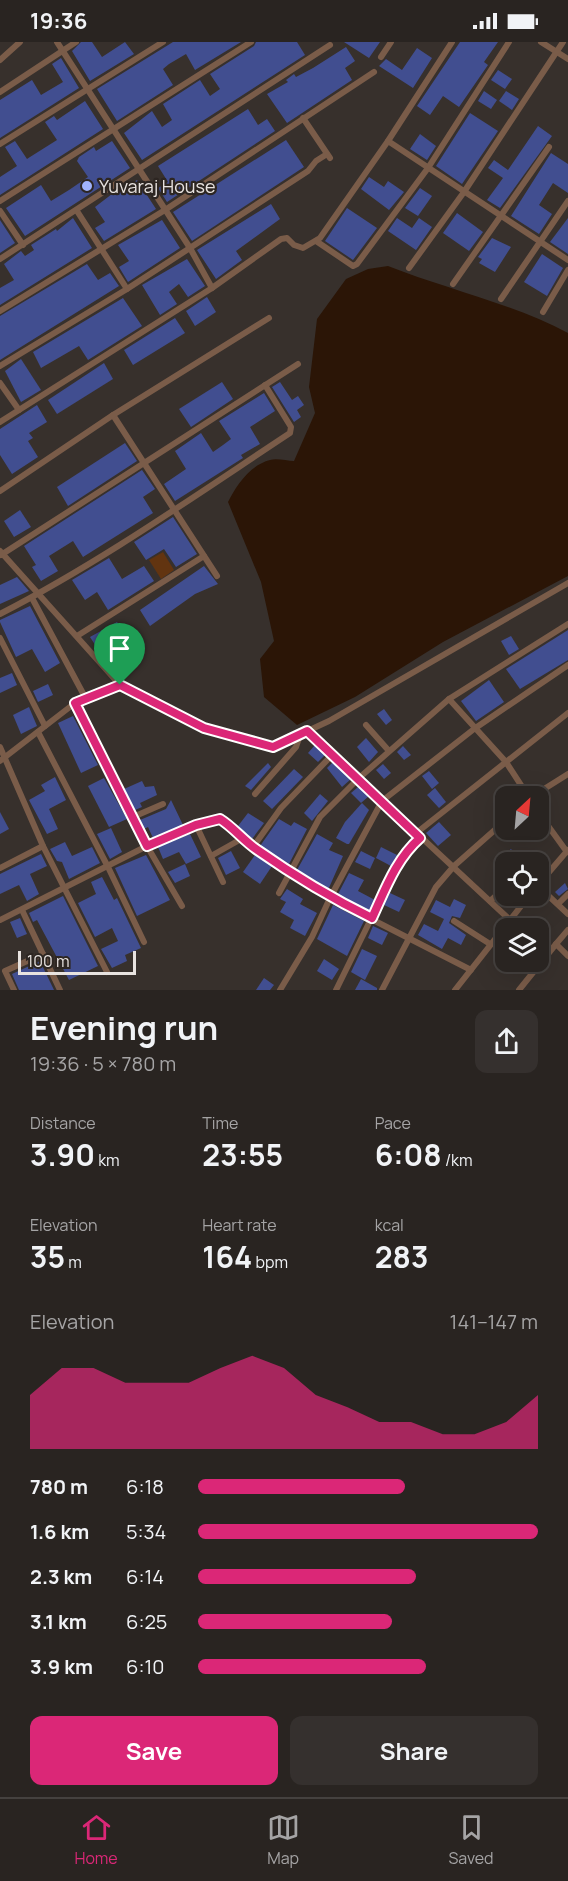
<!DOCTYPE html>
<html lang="en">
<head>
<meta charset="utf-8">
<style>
	:root { --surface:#292421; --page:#35302e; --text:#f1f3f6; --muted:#a5a4a5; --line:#45413f; --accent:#db2777 }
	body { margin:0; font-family:Manrope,sans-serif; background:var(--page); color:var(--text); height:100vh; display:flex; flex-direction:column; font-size:22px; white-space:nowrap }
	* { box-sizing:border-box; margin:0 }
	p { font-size:20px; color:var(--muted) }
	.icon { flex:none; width:33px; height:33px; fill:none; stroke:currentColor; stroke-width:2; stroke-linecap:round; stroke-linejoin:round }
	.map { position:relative; height:948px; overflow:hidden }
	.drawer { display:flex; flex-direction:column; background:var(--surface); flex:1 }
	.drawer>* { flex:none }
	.needle { width:39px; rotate:26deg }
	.buttons { position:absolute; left:495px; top:744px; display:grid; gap:12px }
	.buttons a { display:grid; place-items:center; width:54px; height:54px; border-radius:12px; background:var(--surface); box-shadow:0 6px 24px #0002,0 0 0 2px var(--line); font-size:30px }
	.scale { position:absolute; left:18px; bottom:15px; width:118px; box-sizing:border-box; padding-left:6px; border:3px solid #e8e3e0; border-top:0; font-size:16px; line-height:21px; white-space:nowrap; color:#e8e3e0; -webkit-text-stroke:4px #2d2622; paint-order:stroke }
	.pin { position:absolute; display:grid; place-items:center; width:51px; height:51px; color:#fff; margin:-62px -26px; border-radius:50% 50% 50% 0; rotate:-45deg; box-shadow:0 0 6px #0007 }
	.pin .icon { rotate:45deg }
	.round { display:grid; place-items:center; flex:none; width:63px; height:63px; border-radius:12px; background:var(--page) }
	.summary { display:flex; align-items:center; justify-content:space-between; height:102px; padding:0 30px }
	h1 { font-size:33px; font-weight:700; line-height:45px }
	.figures { display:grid; grid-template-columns:repeat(3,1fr); gap:9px; height:102px; padding:6px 30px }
	.figures div { display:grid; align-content:center }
	.figures b { font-size:30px; font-weight:700 }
	.figures small { font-size:16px; font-weight:400 }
	.figures p { font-size:16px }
	.chart { height:168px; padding:12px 30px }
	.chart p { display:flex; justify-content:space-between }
	.chart svg { width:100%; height:108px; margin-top:6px; fill:var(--accent); opacity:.7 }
	.button { display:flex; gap:12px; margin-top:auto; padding:12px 30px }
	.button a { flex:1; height:69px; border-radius:12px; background:var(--accent); color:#fff; font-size:24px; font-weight:700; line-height:69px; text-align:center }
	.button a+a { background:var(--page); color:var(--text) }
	ul { padding:0 30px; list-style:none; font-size:20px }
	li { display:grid; grid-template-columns:96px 72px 1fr; align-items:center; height:45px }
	li i { height:15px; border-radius:8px; background:var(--accent) }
	.status { display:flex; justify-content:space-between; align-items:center; height:42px; padding:0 30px; background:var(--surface); direction:ltr }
	.status svg { height:16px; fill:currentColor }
	.dock { display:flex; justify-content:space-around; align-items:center; height:84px; border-top:2px solid var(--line); background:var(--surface); font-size:16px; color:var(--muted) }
	.dock a { display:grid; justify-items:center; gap:3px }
	.dock .active { color:var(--accent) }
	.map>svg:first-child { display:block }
	.green { fill:#623410 }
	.water { fill:#2b1506 }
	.building { fill:#414e90 }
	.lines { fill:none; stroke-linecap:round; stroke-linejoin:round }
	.street { stroke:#7a5c49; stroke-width:6 }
	.route-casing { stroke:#fff; stroke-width:12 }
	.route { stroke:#db2777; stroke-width:8 }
	.poi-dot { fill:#a0b3fd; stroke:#2d2622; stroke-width:2 }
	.labels { text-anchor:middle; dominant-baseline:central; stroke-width:4.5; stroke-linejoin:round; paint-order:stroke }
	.poi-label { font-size:18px; fill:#e8e3e0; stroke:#2d2622; text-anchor:start }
</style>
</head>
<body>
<div class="status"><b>19:36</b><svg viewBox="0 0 49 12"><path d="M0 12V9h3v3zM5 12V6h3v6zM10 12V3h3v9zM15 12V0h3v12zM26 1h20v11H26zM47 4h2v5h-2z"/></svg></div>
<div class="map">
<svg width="568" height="948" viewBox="0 0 568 948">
	<rect width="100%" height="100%" fill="#37302c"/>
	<!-- green -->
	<polygon class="green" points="163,510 174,528 161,537 149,518"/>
	<!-- water -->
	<path class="water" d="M388,224C446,247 514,262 568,291V534L443,600L355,655L297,683L264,655L260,617L274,599L261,540L228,460C236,444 250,423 270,418C277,416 287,419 294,419L315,371L309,345L317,277L346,237L368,227Z"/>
	<!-- building -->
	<g class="building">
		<polygon points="81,0 92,0 102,15 125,0 134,12 90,39 72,9"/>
		<polygon points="173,0 241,0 195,28 186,12 169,22 163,27 173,43 117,79 97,47"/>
		<polygon points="256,0 297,0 305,13 142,118 124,91 152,69 162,85 172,78 163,62 200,38 210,54 220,47 210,32 254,4"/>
		<polygon points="344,0 380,0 369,16"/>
		<polygon points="460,0 498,0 484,20 488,23 459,65 443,54 430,73 417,64"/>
		<polygon points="346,5 355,19 345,26 352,38 287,81 267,52 288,40 286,38 294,32 296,35 313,26"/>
		<polygon points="417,6 432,16 413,46 379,24 386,17 402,28"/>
		<polygon points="61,16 79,46 0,96 0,58 32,38 41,53 63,40 52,22"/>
		<polygon points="498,28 512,37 505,47 491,38"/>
		<polygon points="484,49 497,58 491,67 478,59"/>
		<polygon points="506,49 519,57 512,68 499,59"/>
		<polygon points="85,59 103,87 0,153 0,135 17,124 5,105 15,99 27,117 30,115 57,98 45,80 54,74 57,78"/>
		<polygon points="248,67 258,83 267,77 275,89 167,160 158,146 168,140 158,124"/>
		<polygon points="470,71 498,89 462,142 436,124"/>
		<polygon points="538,84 552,94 500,166 487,158 503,136 488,126 494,118 508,128"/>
		<polygon points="420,92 436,104 427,118 410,107"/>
		<polygon points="286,98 304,125 192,199 173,170"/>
		<polygon points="112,99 130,126 25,194 6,166 41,143 51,159 69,148 88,135 77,119 79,115 94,105 96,109"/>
		<polygon points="551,111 568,122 568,151 553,141 539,163 552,172 539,192 511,174"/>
		<polygon points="369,135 384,145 388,139 404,150 389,168 361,147"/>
		<polygon points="137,138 156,167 104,199 95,186 105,180 95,165 125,142 126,145"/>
		<polygon points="420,146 432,154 418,174 405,166"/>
		<polygon points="271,162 280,177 236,209 242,218 216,237 197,208"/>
		<polygon points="347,166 377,186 353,218 325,199"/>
		<polygon points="457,171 483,190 469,209 443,191"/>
		<polygon points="73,176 92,206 0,263 0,246 14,238 4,222 21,209 25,214 34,208 31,203 56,187 57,189"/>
		<polygon points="397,176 412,186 419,176 432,185 416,208 388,189"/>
		<polygon points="568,176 568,212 550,200"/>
		<polygon points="0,178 15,201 0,211"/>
		<polygon points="162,178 180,206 128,240 119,225 129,219 118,203"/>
		<polygon points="492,196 511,205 495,230 479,221 482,217 478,215"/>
		<polygon points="542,212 563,226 547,254 524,240"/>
		<polygon points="187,217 205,244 188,255 179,242 169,250 177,262 160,273 142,243"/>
		<polygon points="87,222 98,238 110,231 119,244 0,318 0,274"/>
		<polygon points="207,255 216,270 195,284 186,269"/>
		<polygon points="123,256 142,284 88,318 79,304 41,326 33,310"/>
		<polygon points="175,276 185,291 133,323 124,308"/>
		<polygon points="21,317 41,348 21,360 5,329"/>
		<polygon points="104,321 113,337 57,372 48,358"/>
		<polygon points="222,340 233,357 191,385 179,367"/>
		<polygon points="280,340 292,358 298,354 304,363 297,368 301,375 294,380 272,345"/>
		<polygon points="264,351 275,369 250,385 260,402 241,413 243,416 175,459 164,442 186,427 175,409 201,391 213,410 223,403 231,397 219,379"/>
		<polygon points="37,363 47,380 29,391 33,396 28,399 38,415 12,432 0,413 0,387"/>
		<polygon points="125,401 137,419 68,464 57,445"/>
		<polygon points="142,428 155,447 143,455 153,471 83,515 73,499 49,514 58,529 41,539 32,525 36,523 24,504"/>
		<polygon points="20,468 31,485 14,495 4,479"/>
		<polygon points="173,475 197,512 176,525 164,507 146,518 134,500"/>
		<polygon points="109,516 122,537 144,524 154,539 108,568 97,550 85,558 72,538"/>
		<polygon points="204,524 218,542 195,552 150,584 140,568"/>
		<polygon points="17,535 29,549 0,562 0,543"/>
		<polygon points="30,564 60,621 45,630 32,607 16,615 0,580 0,578"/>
		<polygon points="117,580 128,598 103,615 90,595"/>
		<polygon points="568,588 568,618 520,647 506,627"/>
		<polygon points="511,594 519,607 509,613 501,599"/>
		<polygon points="12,631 17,643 0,651 0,636"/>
		<polygon points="489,638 504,660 476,679 461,659"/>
		<polygon points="48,642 53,653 38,660 33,649"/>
		<polygon points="29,665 37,684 21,692 13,673"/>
		<polygon points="384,667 392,678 386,683 377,672"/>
		<polygon points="73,674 98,723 81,731 58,681"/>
		<polygon points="366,696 378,710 369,720 357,705"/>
		<polygon points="315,703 325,713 318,720 308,711"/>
		<polygon points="403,704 411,713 404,718 397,710"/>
		<polygon points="333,720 351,737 342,745 327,726"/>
		<polygon points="268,721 271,725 251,748 245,744"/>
		<polygon points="383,722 391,731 384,737 376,728"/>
		<polygon points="294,727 303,735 272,767 263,759"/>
		<polygon points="429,729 439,741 432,747 422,734"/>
		<polygon points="55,735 66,758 49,767 58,787 47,792 29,758 45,749 41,743"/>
		<polygon points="104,736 127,777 109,785 88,744"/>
		<polygon points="142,739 145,745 154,744 157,753 140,761 142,765 135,768 124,747"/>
		<polygon points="358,745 369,754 361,761 351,751"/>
		<polygon points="435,746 446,760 439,766 427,753"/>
		<polygon points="320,752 328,759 312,779 304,771"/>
		<polygon points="171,758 183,783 153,796 148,785 144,787 140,778 166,767"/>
		<polygon points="362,761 369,768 349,802 347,802 336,796 345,780"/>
		<polygon points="0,770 9,787 0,792"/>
		<polygon points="248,771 264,781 252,797 238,784"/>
		<polygon points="279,777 291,784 294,780 307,787 289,822 260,804"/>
		<polygon points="439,780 451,793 438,804 426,791"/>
		<polygon points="111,786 122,810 110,817 97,792"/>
		<polygon points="190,792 201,815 186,822 179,810 163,817 158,805"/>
		<polygon points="317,792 333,801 329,808 343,814 328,848 297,828"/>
		<polygon points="65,800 72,814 92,805 100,821 69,837 62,820 57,819 50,807"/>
		<polygon points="381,805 397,813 391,824 376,816"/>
		<polygon points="511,807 520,818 516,820 504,820 500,816"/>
		<polygon points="231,809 240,826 226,833 218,816"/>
		<polygon points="361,809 375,816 370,827 355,820"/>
		<polygon points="41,812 47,824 30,832 39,852 27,859 19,843 0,852 0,832"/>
		<polygon points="146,813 170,858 137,874 115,826"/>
		<polygon points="255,813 272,824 260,842 243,830"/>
		<polygon points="185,822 190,834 175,841 168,830"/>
		<polygon points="349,831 364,838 358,849 375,858 369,870 337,854"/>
		<polygon points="102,835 114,858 117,856 141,906 125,913 127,919 112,926 101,907 118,899 112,886 95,895 78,861 96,852 91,840"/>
		<polygon points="565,841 568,847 559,854 555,850"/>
		<polygon points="287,847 303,857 300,862 317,871 305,894 290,886 294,878 280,870 286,860 280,857"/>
		<polygon points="390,851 405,858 399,870 384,863"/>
		<polygon points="63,854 98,924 69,938 37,878 33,880 29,871"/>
		<polygon points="454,857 466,863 460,876 452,874 449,881 466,893 461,903 448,896 442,907 418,893 424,882 438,889 444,877 430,870 436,858 450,865"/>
		<polygon points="333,863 364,879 347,914 317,897"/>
		<polygon points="20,876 27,892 17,896 10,880"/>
		<polygon points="373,884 388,891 382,903 368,896"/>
		<polygon points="362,907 377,914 365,938 351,930"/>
		<polygon points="324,917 339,927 332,938 317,929"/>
		<polygon points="40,919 54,948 19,948 12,932"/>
		<polygon points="264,936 274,943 270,948 256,948"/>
		<polygon points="361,937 377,946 377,948 355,948"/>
	</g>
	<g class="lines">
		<!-- street -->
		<g class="street">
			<polyline points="57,0 190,206 212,246"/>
			<polyline points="541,0 568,17"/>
			<polyline points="381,15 391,0"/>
			<polyline points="0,18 20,0"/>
			<polyline points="0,50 76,0"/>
			<polyline points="303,76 330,116"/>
			<polyline points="388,99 568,218"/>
			<polyline points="0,102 163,0"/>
			<polyline points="0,159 251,0"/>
			<polyline points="0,169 23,203"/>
			<polyline points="77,169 127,247"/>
			<polyline points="316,199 353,224 357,222 428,126 509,0"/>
			<polyline points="0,217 330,3"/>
			<polyline points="409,226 464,150 563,0"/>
			<polyline points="453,242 549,105"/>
			<polyline points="501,257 568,159"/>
			<polyline points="0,269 165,168 374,30"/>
			<polyline points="543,270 568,228"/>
			<polyline points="0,324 127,247 308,129 316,119 327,112"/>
			<polyline points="0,341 19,368"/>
			<polyline points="113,373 217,534"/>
			<polyline points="0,380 212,246 281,197 287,196 294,203 303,206 320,196 388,99 452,0"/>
			<polyline points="0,449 113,373 269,276"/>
			<polyline points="0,509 120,643 204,686 273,705 329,679 568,541"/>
			<polyline points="1,513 298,322"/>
			<polyline points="32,556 86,657"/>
			<path d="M0,572C101,520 196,453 290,391L291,385L265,343"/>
			<polyline points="77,594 204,514"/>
			<polyline points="0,596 45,684"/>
			<polyline points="449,657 506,720 528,754"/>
			<polyline points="75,661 147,804 182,864"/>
			<polyline points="366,683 389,709"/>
			<polyline points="307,689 509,877"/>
			<polyline points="38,690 108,825 144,900"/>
			<polyline points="0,705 43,804 107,930"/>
			<polyline points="0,719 75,661 120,643"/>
			<polyline points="255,752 296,705 300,693"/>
			<polyline points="533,754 568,732"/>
			<polyline points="538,770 567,810"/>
			<polyline points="133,775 163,762"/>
			<polyline points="196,783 223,840"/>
			<polyline points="415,792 568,671"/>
			<polyline points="253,805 281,766 333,712"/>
			<polyline points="211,814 243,796"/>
			<polyline points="0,826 43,804"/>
			<polyline points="538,843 568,808"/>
			<polyline points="538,844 568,872"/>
			<polyline points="279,851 320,775 359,736 449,657 568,582"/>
			<polyline points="490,859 506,845"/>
			<polyline points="558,862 568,852"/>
			<polyline points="22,868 60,948"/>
			<polyline points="0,878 147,804 215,776 225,780 253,805 330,856 471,928"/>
			<polyline points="454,879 490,902"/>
			<polyline points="568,888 556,902 568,914"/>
			<polyline points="14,948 5,929 43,912"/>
			<polyline points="280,948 312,895 330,856 382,759 474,687 568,623"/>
			<polyline points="336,948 399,820 407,808 420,796"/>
			<polyline points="382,948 436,845 454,824 506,778"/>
			<polyline points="455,948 529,854"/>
			<polyline points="519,948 556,902"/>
		</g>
	</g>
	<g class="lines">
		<defs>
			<path id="route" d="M120,643L204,686L273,705L307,689L420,796C396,817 385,848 372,876C331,856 293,833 256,807C243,798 233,785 220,777L196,783L147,804L75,661Z"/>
		</defs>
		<!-- route casing -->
		<use href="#route" class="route-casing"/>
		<!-- route -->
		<use href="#route" class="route"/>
	</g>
	<!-- markers -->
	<circle class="poi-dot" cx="87" cy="144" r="6"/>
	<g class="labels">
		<!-- poi labels -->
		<g class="poi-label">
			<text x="99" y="144">Yuvaraj House</text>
		</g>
	</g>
</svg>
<div class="buttons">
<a><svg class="needle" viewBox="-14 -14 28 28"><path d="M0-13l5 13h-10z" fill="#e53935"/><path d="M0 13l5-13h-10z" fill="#a5a4a5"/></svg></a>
<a><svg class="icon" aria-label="locate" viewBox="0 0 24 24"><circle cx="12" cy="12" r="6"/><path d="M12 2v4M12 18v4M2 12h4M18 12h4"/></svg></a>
<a><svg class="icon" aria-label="layers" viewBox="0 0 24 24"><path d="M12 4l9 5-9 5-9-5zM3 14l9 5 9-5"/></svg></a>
</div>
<div class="scale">100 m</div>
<div class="pin" style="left:120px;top:643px;background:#1e9e55"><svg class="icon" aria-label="arrive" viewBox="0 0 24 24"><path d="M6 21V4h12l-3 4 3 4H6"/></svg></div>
</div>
<section class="drawer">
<div class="summary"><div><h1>Evening run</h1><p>19:36 · 5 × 780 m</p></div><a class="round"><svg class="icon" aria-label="share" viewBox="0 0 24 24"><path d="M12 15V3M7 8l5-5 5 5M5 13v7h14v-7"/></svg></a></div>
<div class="figures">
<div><p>Distance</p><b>3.90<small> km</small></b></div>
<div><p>Time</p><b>23:55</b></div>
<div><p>Pace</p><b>6:08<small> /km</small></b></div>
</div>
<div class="figures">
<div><p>Elevation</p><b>35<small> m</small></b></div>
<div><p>Heart rate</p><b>164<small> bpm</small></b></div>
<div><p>kcal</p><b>283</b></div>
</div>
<div class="chart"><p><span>Elevation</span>141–147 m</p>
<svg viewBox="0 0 160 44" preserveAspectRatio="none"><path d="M0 44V22L10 11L20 11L30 17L40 17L50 17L60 11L70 6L80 11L90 22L100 27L110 33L120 33L130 38L140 38L150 33L160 22V44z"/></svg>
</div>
<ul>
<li><b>780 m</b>6:18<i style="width:61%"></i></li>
<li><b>1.6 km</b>5:34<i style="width:100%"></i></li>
<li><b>2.3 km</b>6:14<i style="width:64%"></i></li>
<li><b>3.1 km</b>6:25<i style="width:57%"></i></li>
<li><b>3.9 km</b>6:10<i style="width:67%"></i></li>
</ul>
<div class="button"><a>Save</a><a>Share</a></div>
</section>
<nav class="dock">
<a class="active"><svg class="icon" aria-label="home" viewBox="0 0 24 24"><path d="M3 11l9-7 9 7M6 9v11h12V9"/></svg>Home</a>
<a><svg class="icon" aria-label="map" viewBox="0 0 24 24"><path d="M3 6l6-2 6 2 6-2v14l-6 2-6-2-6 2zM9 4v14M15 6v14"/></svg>Map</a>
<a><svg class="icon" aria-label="saved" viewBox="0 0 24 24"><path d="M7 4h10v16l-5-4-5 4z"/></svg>Saved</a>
</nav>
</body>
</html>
